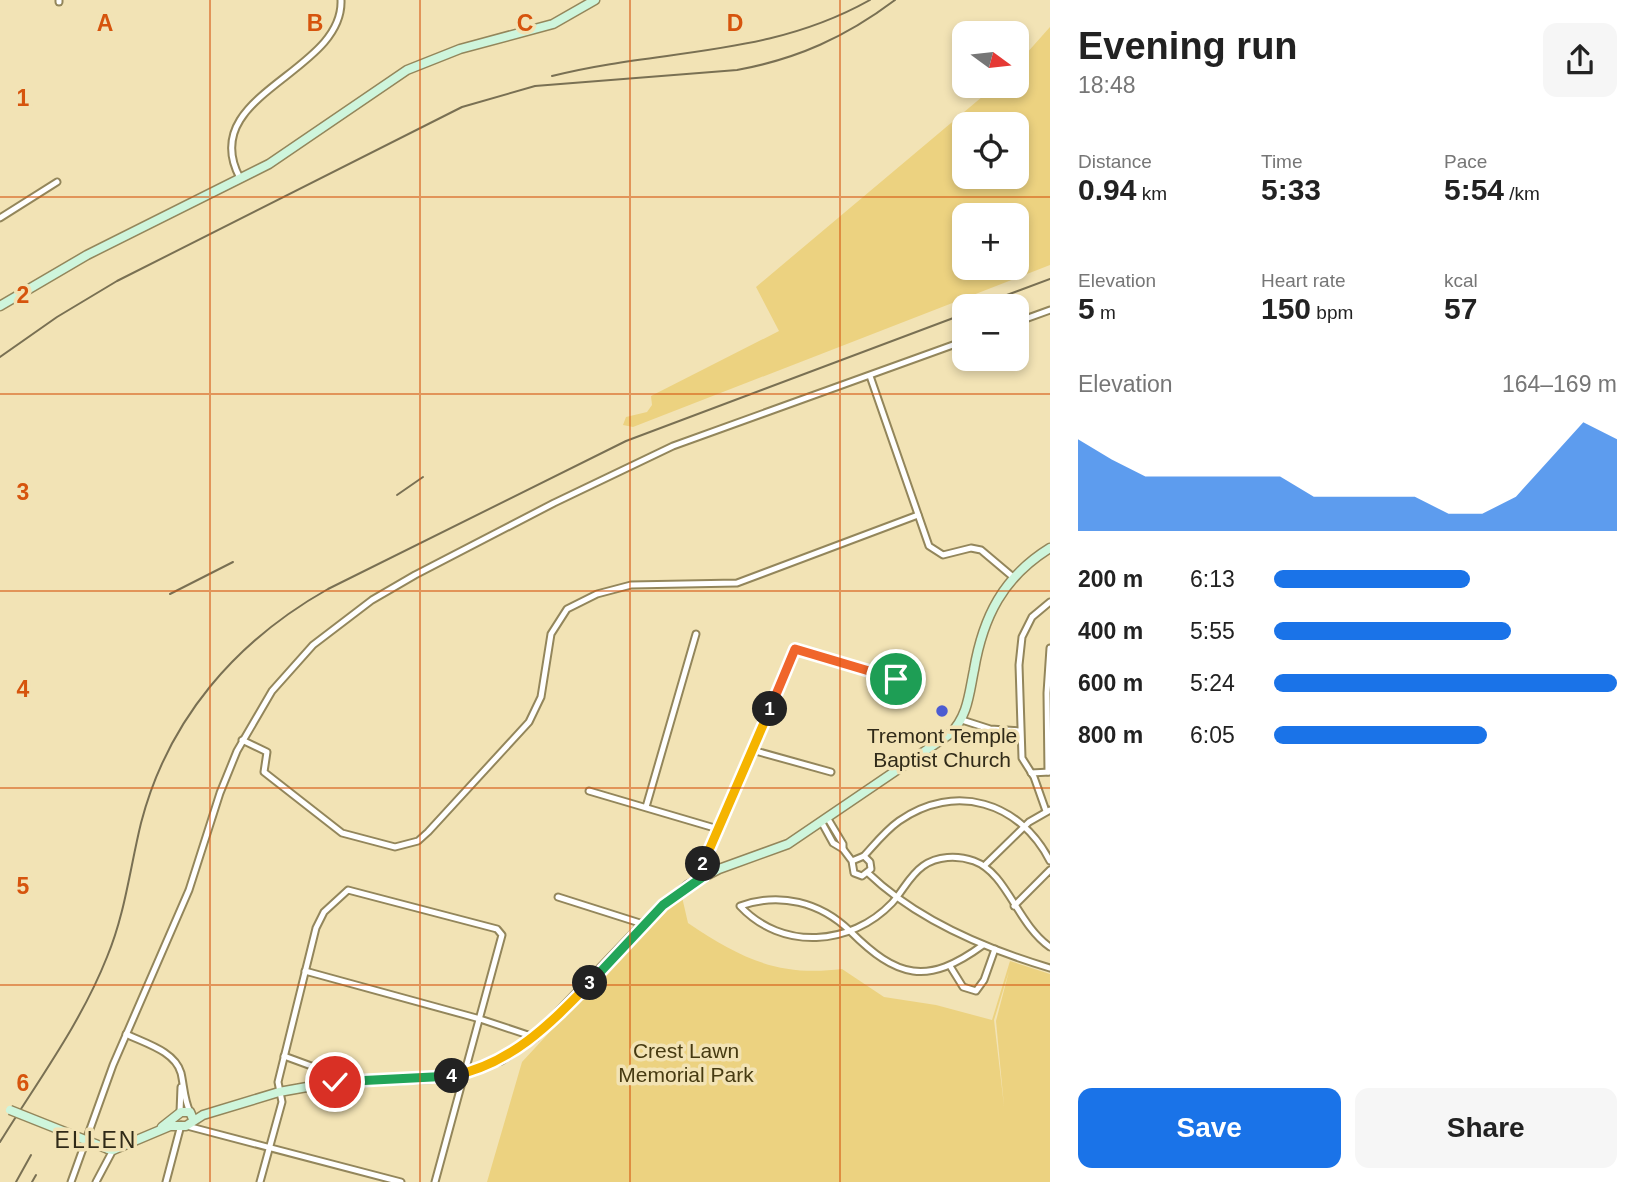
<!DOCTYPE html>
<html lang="en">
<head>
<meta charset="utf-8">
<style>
	:root { --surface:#fff; --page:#f6f6f6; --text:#222; --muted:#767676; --accent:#1a73e8 }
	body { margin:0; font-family:Arial,sans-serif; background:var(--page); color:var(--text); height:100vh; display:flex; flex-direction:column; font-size:26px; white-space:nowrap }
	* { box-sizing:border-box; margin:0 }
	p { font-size:23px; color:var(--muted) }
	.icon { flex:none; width:38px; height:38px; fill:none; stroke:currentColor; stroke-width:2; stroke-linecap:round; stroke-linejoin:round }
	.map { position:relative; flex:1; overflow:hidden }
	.drawer { display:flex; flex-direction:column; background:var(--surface); width:595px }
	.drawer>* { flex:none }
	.needle { width:46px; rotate:105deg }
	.fabs { position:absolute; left:952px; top:21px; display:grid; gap:14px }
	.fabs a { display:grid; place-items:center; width:77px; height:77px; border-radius:14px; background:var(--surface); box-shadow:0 4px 10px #0003; font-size:35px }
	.pin { position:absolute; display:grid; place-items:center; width:60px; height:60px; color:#fff; margin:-30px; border:4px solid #fff; border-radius:50%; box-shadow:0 2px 7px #0007 }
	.km { position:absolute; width:35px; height:35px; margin:-18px; border-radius:50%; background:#222; color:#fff; font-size:19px; line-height:35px; text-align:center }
	.round { display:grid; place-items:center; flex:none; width:74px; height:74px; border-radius:14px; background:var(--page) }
	.headline { display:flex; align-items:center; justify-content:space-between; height:119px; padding:0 28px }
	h1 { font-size:38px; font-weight:700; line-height:52px }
	.metrics { display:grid; grid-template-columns:repeat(3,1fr); gap:10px; height:119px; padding:7px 28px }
	.metrics div { display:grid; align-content:center }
	.metrics b { font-size:30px; font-weight:700 }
	.metrics small { font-size:19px; font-weight:400 }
	.metrics p { font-size:19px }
	.chart { height:196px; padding:14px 28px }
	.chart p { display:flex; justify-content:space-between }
	.chart svg { width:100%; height:126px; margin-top:7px; fill:var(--accent); opacity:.7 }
	.action { display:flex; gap:14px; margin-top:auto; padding:14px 28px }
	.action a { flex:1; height:80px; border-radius:14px; background:var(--accent); color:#fff; font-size:28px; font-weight:700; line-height:80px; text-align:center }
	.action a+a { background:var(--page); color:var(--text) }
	ul { padding:0 28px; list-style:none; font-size:23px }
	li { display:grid; grid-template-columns:112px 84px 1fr; align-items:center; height:52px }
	li i { height:18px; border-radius:9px; background:var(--accent) }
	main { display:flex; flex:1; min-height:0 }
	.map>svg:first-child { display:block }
	.green { fill:#ecd280; fill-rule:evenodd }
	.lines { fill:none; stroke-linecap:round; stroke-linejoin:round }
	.street-casing { stroke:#93865b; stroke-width:9 }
	.secondary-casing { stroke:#93865b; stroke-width:11 }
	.street { stroke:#fff; stroke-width:5 }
	.secondary { stroke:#cef5dc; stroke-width:8 }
	.rail { stroke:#797053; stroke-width:2 }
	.secondary-bridge-casing { stroke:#93865b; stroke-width:11; stroke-linecap:butt }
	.secondary-bridge { stroke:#cef5dc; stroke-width:8 }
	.split-1-casing { stroke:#fff; stroke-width:14 }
	.split-2-casing { stroke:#fff; stroke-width:14 }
	.split-3-casing { stroke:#fff; stroke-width:14 }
	.split-4-casing { stroke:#fff; stroke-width:14 }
	.split-5-casing { stroke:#fff; stroke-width:14 }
	.split-1 { stroke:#f0652b; stroke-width:9 }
	.split-2 { stroke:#f5b400; stroke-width:9 }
	.split-3 { stroke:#22a559; stroke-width:9 }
	.split-4 { stroke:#f5b400; stroke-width:9 }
	.split-5 { stroke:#22a559; stroke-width:9 }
	.grid { fill:none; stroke:#d6540d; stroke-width:2; stroke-opacity:0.55 }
	.poi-dot { fill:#4c5cd1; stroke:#f2e3b5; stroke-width:2.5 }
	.labels { text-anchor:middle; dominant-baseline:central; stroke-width:7; stroke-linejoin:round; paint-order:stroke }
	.poi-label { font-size:21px; fill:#302a18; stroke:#f2e3b5 }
	.park-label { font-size:21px; fill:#463a11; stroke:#f2e3b5 }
	.neighbourhood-label { font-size:23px; letter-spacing:2px; fill:#302a18; stroke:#f2e3b5 }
	.grid-label { font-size:23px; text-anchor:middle; font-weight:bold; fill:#d6540d; stroke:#f2e3b5; stroke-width:7; stroke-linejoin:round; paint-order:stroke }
</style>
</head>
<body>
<main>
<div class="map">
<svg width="1050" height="1182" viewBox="0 0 1050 1182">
	<rect width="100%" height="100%" fill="#f2e3b5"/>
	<!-- green -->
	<g class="green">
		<path d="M1050,27V265L633,427L623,425L626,417L647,412L652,405L651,396L779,331L756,287L995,86H1017V64ZM964,124H1017V177H964ZM964,215H1017V268H964Z"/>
		<path d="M682,897L688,923C740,958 778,977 842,969L884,997L936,1005L992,1020L1010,961L1050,974V1182H487L522,1062L619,957ZM1009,971L996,1021L1004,1106L994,1020Z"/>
	</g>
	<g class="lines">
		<defs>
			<g id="street">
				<polyline points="59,2 59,0"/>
				<path d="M240,178C195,94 344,73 341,0"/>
				<polyline points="0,218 57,182"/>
				<polyline points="1017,322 1050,310"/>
				<polyline points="870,376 929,546 943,555 971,548 981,550 1013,577"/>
				<polyline points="962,720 990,729 1020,731"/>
				<polyline points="242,740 267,752 264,772 342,833 395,847 418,841 428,832 529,722 541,697 551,634 567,609 597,594 631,585 737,583 918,515"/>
				<polyline points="752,750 831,772"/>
				<polyline points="1048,772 1047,693 1050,648"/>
				<polyline points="1031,773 1050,772"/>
				<polyline points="589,791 718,829"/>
				<polyline points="646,807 696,634"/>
				<polyline points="1046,811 1034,777 1022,758 1019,665 1022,637 1032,617 1050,602"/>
				<polyline points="822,823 833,843 843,849 843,844 828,819"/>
				<polyline points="843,849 852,861 854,873 862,876 871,869 870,862 864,856 852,861"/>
				<path d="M864,856C875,844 885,831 899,821C955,782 1020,802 1050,861"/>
				<polyline points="985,865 1029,822 1050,810"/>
				<path d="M868,873C917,920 986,949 1050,968"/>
				<polyline points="704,876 702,865 795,649 896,679"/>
				<polyline points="558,897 643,924"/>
				<polyline points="1014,906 1050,870"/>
				<path d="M983,945C927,986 897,978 850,931C820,902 780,892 740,906C782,951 851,946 892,903C903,891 909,876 923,866C937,856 957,855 974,861C1007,873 1017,924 1050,947"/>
				<polyline points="950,966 963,987 976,991 984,980 995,949"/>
				<polyline points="305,971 480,1019 534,1037"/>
				<path d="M126,1034C144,1043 175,1051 181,1073C184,1086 184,1100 190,1112"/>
				<polyline points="284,1056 325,1071 335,1082"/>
				<polyline points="180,1112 181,1087"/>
				<polyline points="187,1126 401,1182"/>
				<polyline points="71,1182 113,1065 189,890 220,793 237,751 272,691 313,645 372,600 415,575 554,503 673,446 964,341"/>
				<polyline points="96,1182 113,1150"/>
				<polyline points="166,1182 181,1125"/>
				<polyline points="260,1182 282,1102 278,1082 316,928 324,912 348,890 497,929 502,935 435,1182"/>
			</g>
			<g id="secondary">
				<polyline points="0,306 87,255 269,164 407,70 460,49 553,24 595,0"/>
				<polyline points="162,1127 181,1112 190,1112 193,1119"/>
				<path d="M108,1149L113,1150L170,1126H186L203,1115L279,1092L335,1082L446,1078L501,1060L535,1037L643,924L688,885L719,869L788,844L950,734C968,716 969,694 974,670C983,617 1003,577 1050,548"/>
			</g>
		</defs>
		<!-- street casing -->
		<use href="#street" class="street-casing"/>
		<!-- secondary casing -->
		<use href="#secondary" class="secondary-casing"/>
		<!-- street -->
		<use href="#street" class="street"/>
		<!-- secondary -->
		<use href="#secondary" class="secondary"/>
		<!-- rail -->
		<g class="rail">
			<path d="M552,76C663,48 767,58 870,0"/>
			<polyline points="977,306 1050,279"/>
			<path d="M0,357L57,317L117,281L462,107L535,86L737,70C797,59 846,37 895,0"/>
			<polyline points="397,495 423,477"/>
			<polyline points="170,594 233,562"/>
			<path d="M0,1142C37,1082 81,1023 107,957C125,914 130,868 141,823C168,719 236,641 328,589L626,441L964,314"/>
			<polyline points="16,1182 31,1155"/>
			<polyline points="32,1182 36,1175"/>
		</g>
		<defs>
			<polyline id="secondary-bridge" points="10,1110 108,1149"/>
		</defs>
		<!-- secondary-bridge casing -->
		<use href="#secondary-bridge" class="secondary-bridge-casing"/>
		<!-- secondary-bridge -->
		<use href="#secondary-bridge" class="secondary-bridge"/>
	</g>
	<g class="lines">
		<defs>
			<polyline id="split-1" points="770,709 795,649 896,679"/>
			<polyline id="split-2" points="703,864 770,709"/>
			<polyline id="split-3" points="590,983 663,905 704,876 703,864"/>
			<path id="split-4" d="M452,1076C511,1064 549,1025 590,983"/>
			<polyline id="split-5" points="335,1082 452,1076"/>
		</defs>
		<!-- split-1 casing -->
		<use href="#split-1" class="split-1-casing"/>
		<!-- split-2 casing -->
		<use href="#split-2" class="split-2-casing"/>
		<!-- split-3 casing -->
		<use href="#split-3" class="split-3-casing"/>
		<!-- split-4 casing -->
		<use href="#split-4" class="split-4-casing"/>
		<!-- split-5 casing -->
		<use href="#split-5" class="split-5-casing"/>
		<!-- split-1 -->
		<use href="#split-1" class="split-1"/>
		<!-- split-2 -->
		<use href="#split-2" class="split-2"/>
		<!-- split-3 -->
		<use href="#split-3" class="split-3"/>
		<!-- split-4 -->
		<use href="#split-4" class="split-4"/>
		<!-- split-5 -->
		<use href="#split-5" class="split-5"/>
	</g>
	<!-- grid -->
	<path class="grid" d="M210,0V1182M420,0V1182M630,0V1182M840,0V1182M0,197H1050M0,394H1050M0,591H1050M0,788H1050M0,985H1050"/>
	<!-- markers -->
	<circle class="poi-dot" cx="942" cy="711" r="7"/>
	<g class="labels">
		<!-- poi labels -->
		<g class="poi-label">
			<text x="942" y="735">Tremont Temple<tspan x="942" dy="24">Baptist Church</tspan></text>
		</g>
		<!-- park labels -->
		<g class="park-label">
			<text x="686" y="1050">Crest Lawn<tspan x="686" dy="24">Memorial Park</tspan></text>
		</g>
		<!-- neighbourhood labels -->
		<g class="neighbourhood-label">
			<text x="96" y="1140">ELLEN</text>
		</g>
	</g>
	<g class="grid-label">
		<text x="105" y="31">A</text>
		<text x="315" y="31">B</text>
		<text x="525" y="31">C</text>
		<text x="735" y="31">D</text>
		<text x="23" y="106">1</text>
		<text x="23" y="303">2</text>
		<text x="23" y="500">3</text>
		<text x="23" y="697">4</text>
		<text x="23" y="894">5</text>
		<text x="23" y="1091">6</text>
	</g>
</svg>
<div class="fabs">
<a><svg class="needle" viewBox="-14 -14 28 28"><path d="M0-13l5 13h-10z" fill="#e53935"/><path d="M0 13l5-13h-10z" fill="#767676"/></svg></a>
<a><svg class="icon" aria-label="locate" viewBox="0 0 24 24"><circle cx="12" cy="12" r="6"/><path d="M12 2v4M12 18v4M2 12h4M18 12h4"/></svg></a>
<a>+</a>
<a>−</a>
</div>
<div class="pin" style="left:896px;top:679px;background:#1e9e55"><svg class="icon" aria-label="arrive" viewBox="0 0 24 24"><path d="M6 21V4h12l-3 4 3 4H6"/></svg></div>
<div class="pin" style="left:335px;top:1082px;background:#d93025"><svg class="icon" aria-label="check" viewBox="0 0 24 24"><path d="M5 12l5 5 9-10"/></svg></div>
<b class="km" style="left:770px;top:709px">1</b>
<b class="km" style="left:703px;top:864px">2</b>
<b class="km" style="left:590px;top:983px">3</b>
<b class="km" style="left:452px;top:1076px">4</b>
</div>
<section class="drawer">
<div class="headline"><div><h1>Evening run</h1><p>18:48</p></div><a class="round"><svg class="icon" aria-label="share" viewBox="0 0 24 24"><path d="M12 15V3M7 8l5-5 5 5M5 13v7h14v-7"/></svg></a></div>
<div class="metrics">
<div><p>Distance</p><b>0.94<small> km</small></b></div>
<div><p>Time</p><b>5:33</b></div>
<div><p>Pace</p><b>5:54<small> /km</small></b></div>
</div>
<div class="metrics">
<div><p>Elevation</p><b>5<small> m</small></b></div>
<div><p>Heart rate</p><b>150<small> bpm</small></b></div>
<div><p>kcal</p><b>57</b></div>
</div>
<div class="chart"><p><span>Elevation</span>164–169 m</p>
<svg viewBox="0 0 160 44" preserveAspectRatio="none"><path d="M0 44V12L10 19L20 25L30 25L40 25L50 25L60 25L70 32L80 32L90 32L100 32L110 38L120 38L130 32L140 19L150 6L160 12V44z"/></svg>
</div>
<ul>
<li><b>200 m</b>6:13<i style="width:57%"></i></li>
<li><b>400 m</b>5:55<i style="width:69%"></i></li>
<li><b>600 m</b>5:24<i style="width:100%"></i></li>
<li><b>800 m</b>6:05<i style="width:62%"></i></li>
</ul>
<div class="action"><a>Save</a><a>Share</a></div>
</section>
</main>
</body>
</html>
